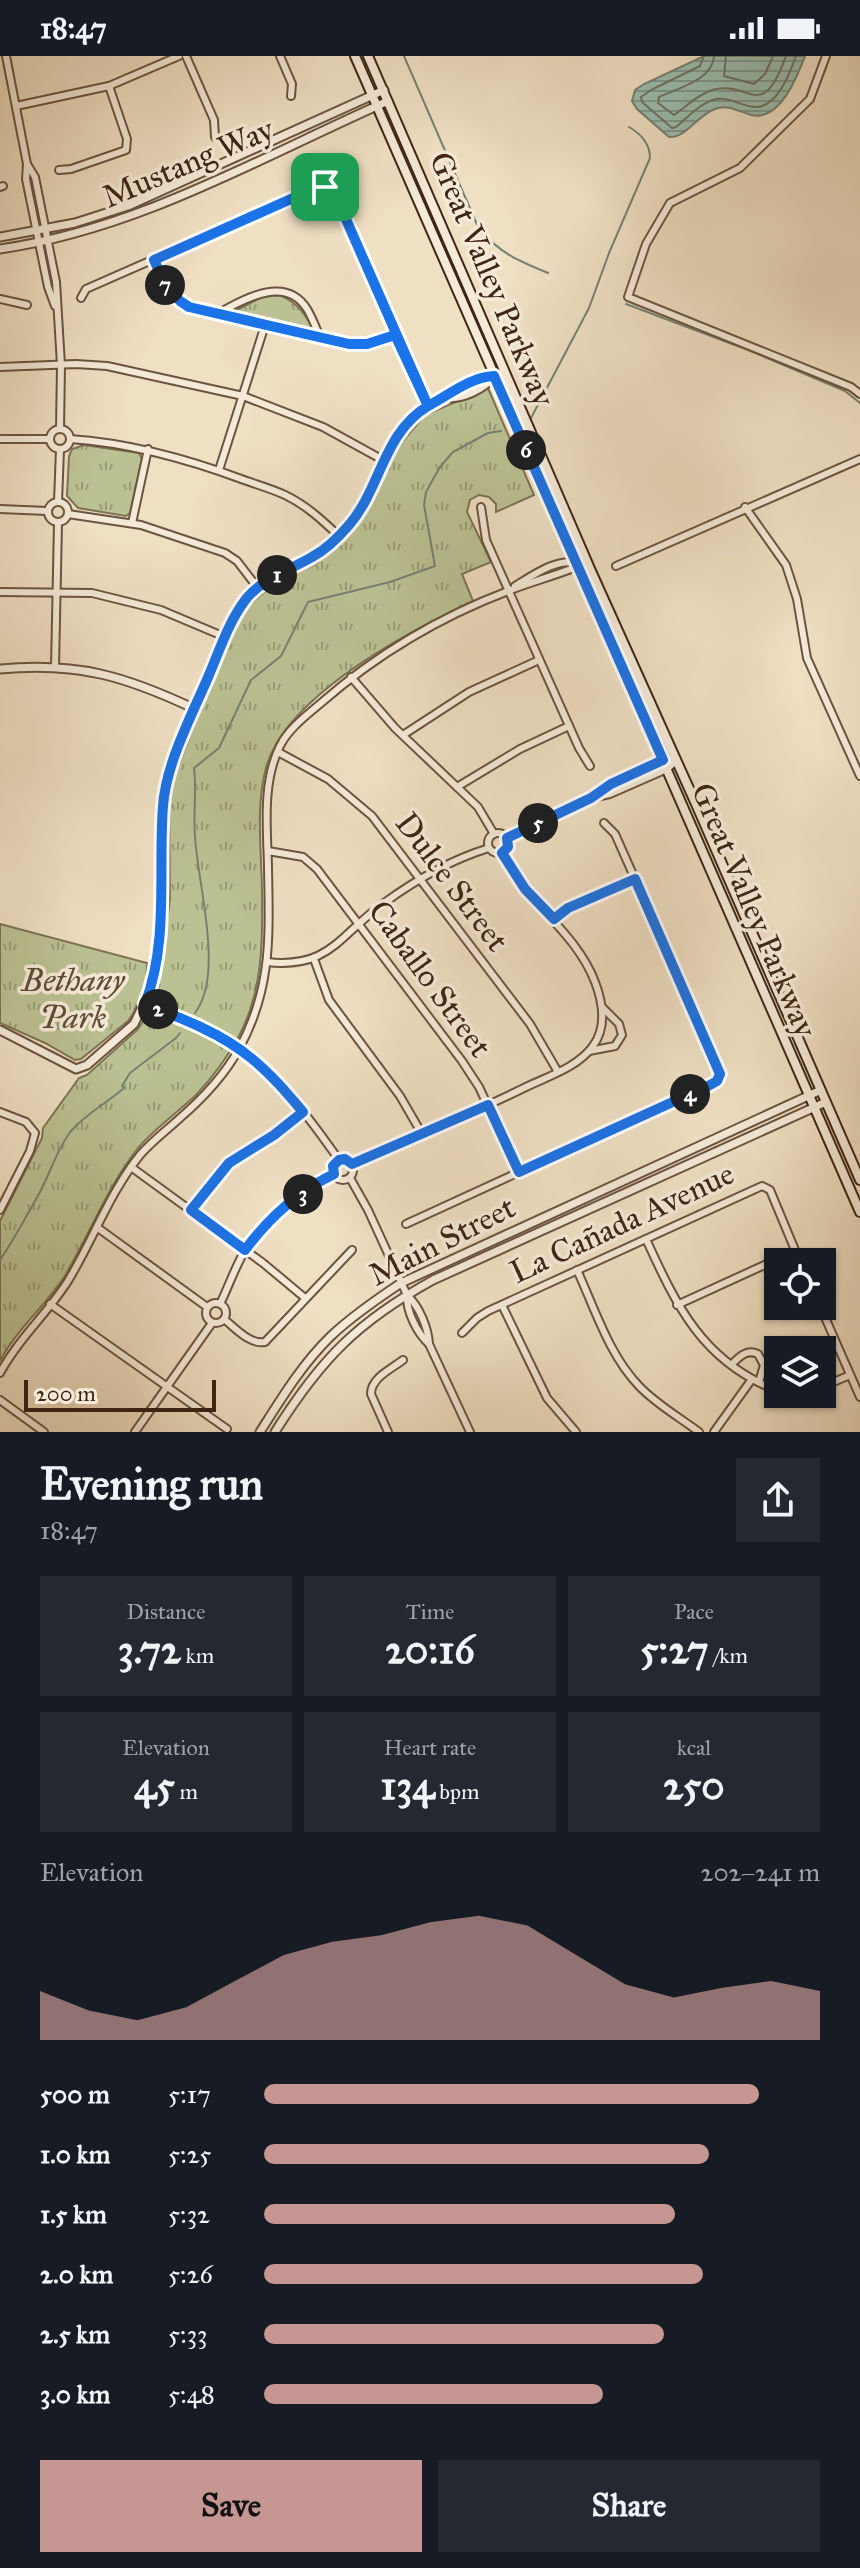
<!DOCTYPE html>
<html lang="en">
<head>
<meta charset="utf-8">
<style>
	:root { --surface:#171b24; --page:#242831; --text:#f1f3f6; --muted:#9ea1a6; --accent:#c59692 }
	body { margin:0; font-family:"IM FELL Great Primer",serif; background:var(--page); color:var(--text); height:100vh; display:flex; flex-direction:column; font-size:30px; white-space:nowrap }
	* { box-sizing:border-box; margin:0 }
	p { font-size:26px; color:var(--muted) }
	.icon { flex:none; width:44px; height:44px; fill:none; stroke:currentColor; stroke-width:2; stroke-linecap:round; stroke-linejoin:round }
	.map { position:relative; height:1376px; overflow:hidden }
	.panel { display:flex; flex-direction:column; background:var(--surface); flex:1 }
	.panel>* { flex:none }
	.fabs { position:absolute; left:764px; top:1192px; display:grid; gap:16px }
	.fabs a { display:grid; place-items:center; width:72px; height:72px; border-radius:0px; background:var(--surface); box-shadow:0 2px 6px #0004; font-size:40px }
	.scale { position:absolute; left:24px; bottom:20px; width:192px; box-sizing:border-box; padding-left:8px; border:4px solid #3f2614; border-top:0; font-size:22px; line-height:28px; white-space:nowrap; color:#3f2614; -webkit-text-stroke:6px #f5ead8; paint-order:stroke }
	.pin { position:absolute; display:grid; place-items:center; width:68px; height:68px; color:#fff; margin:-34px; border-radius:16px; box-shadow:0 4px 12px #0006 }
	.km { position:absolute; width:40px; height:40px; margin:-20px; border-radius:50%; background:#222; color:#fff; font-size:22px; line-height:40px; text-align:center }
	.round { display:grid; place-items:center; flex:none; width:84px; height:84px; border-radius:0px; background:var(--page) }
	.summary { display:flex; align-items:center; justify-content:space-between; height:136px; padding:0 40px }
	h1 { font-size:44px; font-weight:700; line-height:60px }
	.stats { display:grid; grid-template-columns:repeat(3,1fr); gap:12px; height:136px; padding:8px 40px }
	.stats div { display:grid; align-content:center; border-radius:0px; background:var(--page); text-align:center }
	.stats b { font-size:40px; font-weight:700 }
	.stats small { font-size:22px; font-weight:400 }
	.stats p { font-size:22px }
	.chart { height:224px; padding:16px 40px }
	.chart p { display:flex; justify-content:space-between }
	.chart svg { width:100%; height:144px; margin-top:8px; fill:var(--accent); opacity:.7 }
	.primary-button { display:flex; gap:16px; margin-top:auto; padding:16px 40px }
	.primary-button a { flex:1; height:92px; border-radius:0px; background:var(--accent); color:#111; font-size:32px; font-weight:700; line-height:92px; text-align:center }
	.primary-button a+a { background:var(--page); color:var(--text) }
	ul { padding:0 40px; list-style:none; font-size:26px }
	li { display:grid; grid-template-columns:128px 96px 1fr; align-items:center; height:60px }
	li i { height:20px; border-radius:10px; background:var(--accent) }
	.status { display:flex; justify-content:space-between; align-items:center; height:56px; padding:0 40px; background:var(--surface); direction:ltr }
	.status svg { height:22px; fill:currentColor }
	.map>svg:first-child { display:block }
	.grass { fill:url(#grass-tufts); stroke:#7d7454; stroke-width:2 }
	.water { fill:url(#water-rules); stroke:#768172; stroke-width:2 }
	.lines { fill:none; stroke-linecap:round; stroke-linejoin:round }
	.shore { stroke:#6c7262; stroke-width:2 }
	.stream { stroke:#768172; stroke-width:2 }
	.minor-casing { stroke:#6b5440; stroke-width:10 }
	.tertiary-casing { stroke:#6b5440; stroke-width:11 }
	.secondary-casing { stroke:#3f2614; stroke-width:12 }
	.minor { stroke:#f5ead8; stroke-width:6 }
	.tertiary { stroke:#f5ead8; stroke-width:7 }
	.secondary { stroke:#f5ead8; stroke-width:8 }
	.route-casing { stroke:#fff; stroke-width:16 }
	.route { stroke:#1a73e8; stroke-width:10 }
	.labels { text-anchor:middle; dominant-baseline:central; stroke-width:7; stroke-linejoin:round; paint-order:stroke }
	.street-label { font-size:32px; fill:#3f2614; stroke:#f5ead8 }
	.park-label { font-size:32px; font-style:italic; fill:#5e4d34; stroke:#f5ead8 }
</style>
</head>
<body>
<div class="status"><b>18:47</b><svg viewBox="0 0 49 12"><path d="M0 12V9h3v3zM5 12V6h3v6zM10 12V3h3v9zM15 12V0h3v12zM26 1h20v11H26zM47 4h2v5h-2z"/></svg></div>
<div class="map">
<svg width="860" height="1376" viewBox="0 0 860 1376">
	<defs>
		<pattern id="grass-tufts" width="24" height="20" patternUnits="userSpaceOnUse" patternTransform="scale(2)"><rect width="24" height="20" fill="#bbc193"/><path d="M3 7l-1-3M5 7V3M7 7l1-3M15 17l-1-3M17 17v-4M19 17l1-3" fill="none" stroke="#999d77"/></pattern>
		<pattern id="water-rules" width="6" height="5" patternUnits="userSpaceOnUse" patternTransform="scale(2)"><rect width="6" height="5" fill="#9abdb0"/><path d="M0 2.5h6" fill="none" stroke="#7f998e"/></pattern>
	</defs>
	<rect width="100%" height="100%" fill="#efdfc3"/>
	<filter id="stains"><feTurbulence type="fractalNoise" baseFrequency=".0025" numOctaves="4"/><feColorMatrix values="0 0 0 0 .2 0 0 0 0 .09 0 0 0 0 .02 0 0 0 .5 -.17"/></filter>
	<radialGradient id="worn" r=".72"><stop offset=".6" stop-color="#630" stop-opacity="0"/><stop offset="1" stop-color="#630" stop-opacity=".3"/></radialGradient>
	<!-- grass -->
	<g class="grass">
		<path d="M280,239C299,248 305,258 315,276L233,256L262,241Z"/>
		<path d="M488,332L534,439L496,456V448L489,441L479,439L470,444L467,456L491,506L462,518L473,545C408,576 286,639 266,712C255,752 262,798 262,839C263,888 262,936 239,980C227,1002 213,1021 196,1039C177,1057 155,1072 138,1092C108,1130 90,1177 66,1218C47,1249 17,1272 0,1305V1165L42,1082L43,1072L79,1022L87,1019L138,973L146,961L154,938L161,911L170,843L169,747L177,710L241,560L247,551L272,529L314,509L339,490L367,454L383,417L402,386L425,359Z"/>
		<polygon points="84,389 139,397 142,403 130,457 126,460 78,452 67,440 69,400 72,393"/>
		<path d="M0,868L147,907C147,928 140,949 128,965L81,1003L75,1004L45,987L0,967Z"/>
	</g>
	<!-- water -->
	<path class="water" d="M704,0H805C797,21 780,66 751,59C738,55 727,48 715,53C699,58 685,83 669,81L637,53L632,45L635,34L644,28Z"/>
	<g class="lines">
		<!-- shore -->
		<g class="shore">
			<path d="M704,0L700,10L651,34L641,41L642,46L672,72L676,71C688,61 701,46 717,43C731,41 742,51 755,51C777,52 790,17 796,0"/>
			<path d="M714,0C713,24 678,32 659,41L658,47L674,59C687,50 697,39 712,34C750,23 761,69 786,0"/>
			<polyline points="726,0 724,20 754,28 765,18 773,0"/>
		</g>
		<!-- stream -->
		<g class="stream">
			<path d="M404,0L479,173C501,198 519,205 548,217"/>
			<polyline points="626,248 748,294 845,335 860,347"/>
			<path d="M531,362L589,252L609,197L650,102C650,88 641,78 629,71"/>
			<path d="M195,957C225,917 197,827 195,780C193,757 197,735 194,712L219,692L251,624L281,600L308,546L390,526L435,510L424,449L426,436L440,411L453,396L488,377L501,375"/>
			<path d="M0,1204C15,1182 27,1159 40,1136C51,1115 57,1093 71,1075C87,1057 107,1047 124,1032L122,1030L130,1017L176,982L180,977"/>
		</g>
		<defs>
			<g id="minor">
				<polyline points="6,0 27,108 26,123 48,231 55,250"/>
				<polyline points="186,0 214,64 215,81"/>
				<polyline points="280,0 292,28 291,40"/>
				<polyline points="826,0 810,43 740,112 670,147 646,188 628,241 851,331 860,338"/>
				<polyline points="16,50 109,30 179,0"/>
				<polyline points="27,108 35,121 56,226 61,309 60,373"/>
				<polyline points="59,114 71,113 126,94 127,83 109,30"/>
				<polyline points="0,131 3,130"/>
				<path d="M154,204C163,227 173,245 197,253L349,288H367L395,279"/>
				<polyline points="81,242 86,233 320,130 331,132 428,350"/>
				<polyline points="0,243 27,249"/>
				<path d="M217,258C243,244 285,218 307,253C312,261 316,272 320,281"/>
				<polyline points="0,311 76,308 107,310 243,340 323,371 383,404"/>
				<path d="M446,342C462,344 486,333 494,320"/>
				<circle cx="60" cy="383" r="10"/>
				<polyline points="0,383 50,383"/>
				<path d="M70,383C130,387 188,403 244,424C258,429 272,433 285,439C306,449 322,464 339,480"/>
				<polyline points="219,414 265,269"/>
				<circle cx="58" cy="456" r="10"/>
				<polyline points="58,446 60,393"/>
				<polyline points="481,451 486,484 579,692 590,710"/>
				<polyline points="745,451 786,509 797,543 807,602 860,720"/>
				<polyline points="0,453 47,455"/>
				<polyline points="68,458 141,469 225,497 237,505 257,531"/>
				<polyline points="132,467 148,393"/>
				<polyline points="616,510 860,403"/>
				<path d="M515,530C532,520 556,502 576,507"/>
				<polyline points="0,536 92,537 161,554 225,581"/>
				<polyline points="55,611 58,467"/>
				<polyline points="351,621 395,672 478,751 494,778"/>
				<polyline points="195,653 229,572 247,542 267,524 327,492 347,471 357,459 383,404 404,370 419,356 446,342 451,336 486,320 494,320 505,315"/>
				<polyline points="403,679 469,636 539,604"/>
				<polyline points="278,696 328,723 372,760 530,968 558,1016"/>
				<polyline points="457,731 520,693 569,670"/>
				<polyline points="591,742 611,728 663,704 677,704"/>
				<circle cx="498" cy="787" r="10"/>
				<polyline points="507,782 591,742 610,738 667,713 677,704"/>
				<polyline points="268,795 303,801 317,813 462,1005 479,1031 519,1116"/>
				<polyline points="554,863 568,852 635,823"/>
				<polyline points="314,903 329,944 400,1040 422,1078"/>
				<path d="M267,906C330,913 339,879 384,847C417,823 450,804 489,792"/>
				<path d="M145,948C180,962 219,977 250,1001C285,1029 313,1067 339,1104"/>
				<polyline points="589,995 615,990 622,979 619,968 602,951"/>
				<polyline points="0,1056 26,1066 35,1077 30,1095 0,1154"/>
				<circle cx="343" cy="1114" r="10"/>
				<path d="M352,1108C410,1083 469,1059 526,1031C549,1020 578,1011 593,990C607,971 603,947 595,926C581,889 550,863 525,833C517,822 509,809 502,797"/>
				<polyline points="131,1111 263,1207 305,1242"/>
				<path d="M350,1122L368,1154L407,1239C419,1250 428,1271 429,1288L470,1376"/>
				<polyline points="191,1154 229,1107 274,1079 303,1056"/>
				<polyline points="406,1168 717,1025 720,1018 718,1010 615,778 604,767"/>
				<polyline points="98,1172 207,1251"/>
				<path d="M646,1183C677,1251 703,1306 778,1335"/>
				<path d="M577,1214C595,1253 609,1299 639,1330C656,1348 679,1361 699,1376"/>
				<path d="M407,1239C406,1255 417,1277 429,1288"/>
				<circle cx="216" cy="1257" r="10"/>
				<polyline points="50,1248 227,1373"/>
				<path d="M220,1248C229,1230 236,1208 247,1191C267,1161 302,1134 334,1118"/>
				<polyline points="502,1249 547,1342 576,1376"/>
				<polyline points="677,1249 795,1195"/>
				<polyline points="820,1250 860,1341"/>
				<path d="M224,1263C235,1272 250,1289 265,1286L352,1194"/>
				<polyline points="462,1277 477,1262 488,1255 762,1130 770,1134 800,1206"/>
				<path d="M732,1308C740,1300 747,1293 758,1298L764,1309L759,1326"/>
				<path d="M0,1317C19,1282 47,1258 68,1225C93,1184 110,1136 140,1099C152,1085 167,1074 180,1062C202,1043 225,1018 239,993C273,931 269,877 268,810C267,771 262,726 280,690C289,672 307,659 321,647C376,599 440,561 508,535C528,527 550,521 571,513L576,507"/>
				<polyline points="822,1331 850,1319"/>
				<polyline points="0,1344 44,1376"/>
				<polyline points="135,1376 212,1267"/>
				<path d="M388,1376L371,1338C371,1322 391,1313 403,1304"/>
				<polyline points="714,1376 752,1323"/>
			</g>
			<g id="tertiary">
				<polyline points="0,181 75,167 128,150 384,34"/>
				<path d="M0,193C139,173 261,101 388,45"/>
				<path d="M0,613C78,606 125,620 195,653L165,733L163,803L157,897L149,937L134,968L87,1009L76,1013L0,974"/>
				<path d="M260,1376C281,1343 302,1308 331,1280C352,1260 377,1243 401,1227L821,1034"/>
				<path d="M275,1376C321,1303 357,1266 433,1224L826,1046"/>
			</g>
			<g id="secondary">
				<polyline points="355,0 860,1156"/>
				<polyline points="368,0 591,515 696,748 860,1124"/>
			</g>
		</defs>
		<!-- minor casing -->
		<use href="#minor" class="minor-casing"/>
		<!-- tertiary casing -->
		<use href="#tertiary" class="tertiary-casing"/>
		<!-- secondary casing -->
		<use href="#secondary" class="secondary-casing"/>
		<!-- minor -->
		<use href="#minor" class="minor"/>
		<!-- tertiary -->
		<use href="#tertiary" class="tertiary"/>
		<!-- secondary -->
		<use href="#secondary" class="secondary"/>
	</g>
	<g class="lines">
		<defs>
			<path id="route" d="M325,131L331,132L334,136L428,350C383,377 381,432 349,469C338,482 327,493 312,501C290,514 263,522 246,543C229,565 220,593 209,619C192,659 166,707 163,750C158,815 169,886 145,948C181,962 221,977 251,1002C271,1018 287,1037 303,1056L274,1079L229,1107L191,1154L245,1194C268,1163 299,1135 334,1118L333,1110L339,1104L345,1103L352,1108L488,1049L519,1116L710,1029L717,1025L720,1018L635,823L568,852L554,863L525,833L502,797L508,791L507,782L591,742L611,728L663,704L494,320C470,321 449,339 428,350L395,279L367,288H349L189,251L180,245L167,232L154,204L320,130L325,131"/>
		</defs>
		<!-- route casing -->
		<use href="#route" class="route-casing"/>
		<!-- route -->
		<use href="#route" class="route"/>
	</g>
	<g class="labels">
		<!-- street labels -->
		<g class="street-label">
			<text transform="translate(188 107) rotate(-23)">Mustang Way</text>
			<text transform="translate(492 223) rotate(67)">Great Valley Parkway</text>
			<text transform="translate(452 826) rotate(53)">Dulce Street</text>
			<text transform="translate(754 854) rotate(67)">Great Valley Parkway</text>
			<text transform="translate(430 923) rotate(54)">Caballo Street</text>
			<text transform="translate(622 1167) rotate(-25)">La Cañada Avenue</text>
			<text transform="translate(442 1185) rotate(-27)">Main Street</text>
		</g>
		<!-- park labels -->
		<g class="park-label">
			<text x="73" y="924">Bethany<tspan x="73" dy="37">Park</tspan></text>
		</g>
	</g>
	<rect width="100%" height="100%" filter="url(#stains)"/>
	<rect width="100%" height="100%" fill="url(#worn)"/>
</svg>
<div class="fabs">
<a><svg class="icon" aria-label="locate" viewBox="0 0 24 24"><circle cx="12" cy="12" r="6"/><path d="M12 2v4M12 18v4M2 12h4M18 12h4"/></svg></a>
<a><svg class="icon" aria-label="layers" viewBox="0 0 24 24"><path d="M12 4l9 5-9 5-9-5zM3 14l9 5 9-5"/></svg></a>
</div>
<div class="scale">200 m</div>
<div class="pin" style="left:325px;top:131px;background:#1e9e55"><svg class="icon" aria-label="arrive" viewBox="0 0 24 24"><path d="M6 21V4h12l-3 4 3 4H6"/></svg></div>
<b class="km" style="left:277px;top:519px">1</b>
<b class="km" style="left:158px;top:953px">2</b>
<b class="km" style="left:303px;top:1138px">3</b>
<b class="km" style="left:690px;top:1038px">4</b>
<b class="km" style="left:538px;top:767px">5</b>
<b class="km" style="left:526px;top:394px">6</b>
<b class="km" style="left:165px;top:229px">7</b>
</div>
<section class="panel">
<div class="summary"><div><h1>Evening run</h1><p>18:47</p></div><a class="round"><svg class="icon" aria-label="share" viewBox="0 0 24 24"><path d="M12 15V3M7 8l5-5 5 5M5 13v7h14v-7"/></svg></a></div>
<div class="stats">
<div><p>Distance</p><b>3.72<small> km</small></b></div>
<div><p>Time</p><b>20:16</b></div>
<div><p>Pace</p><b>5:27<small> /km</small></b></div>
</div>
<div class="stats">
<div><p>Elevation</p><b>45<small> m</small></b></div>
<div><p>Heart rate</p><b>134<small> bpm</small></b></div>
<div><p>kcal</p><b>250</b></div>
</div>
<div class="chart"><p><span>Elevation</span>202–241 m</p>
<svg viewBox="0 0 160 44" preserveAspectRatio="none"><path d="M0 44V29L10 35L20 38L30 34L40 26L50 18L60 14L70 12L80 8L90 6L100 9L110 18L120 27L130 31L140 28L150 26L160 29V44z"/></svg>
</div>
<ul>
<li><b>500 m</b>5:17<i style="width:89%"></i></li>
<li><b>1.0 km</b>5:25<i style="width:80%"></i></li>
<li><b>1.5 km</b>5:32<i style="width:74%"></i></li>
<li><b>2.0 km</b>5:26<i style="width:79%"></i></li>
<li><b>2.5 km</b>5:33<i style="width:72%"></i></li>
<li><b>3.0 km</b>5:48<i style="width:61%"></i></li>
</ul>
<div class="primary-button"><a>Save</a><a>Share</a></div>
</section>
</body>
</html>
